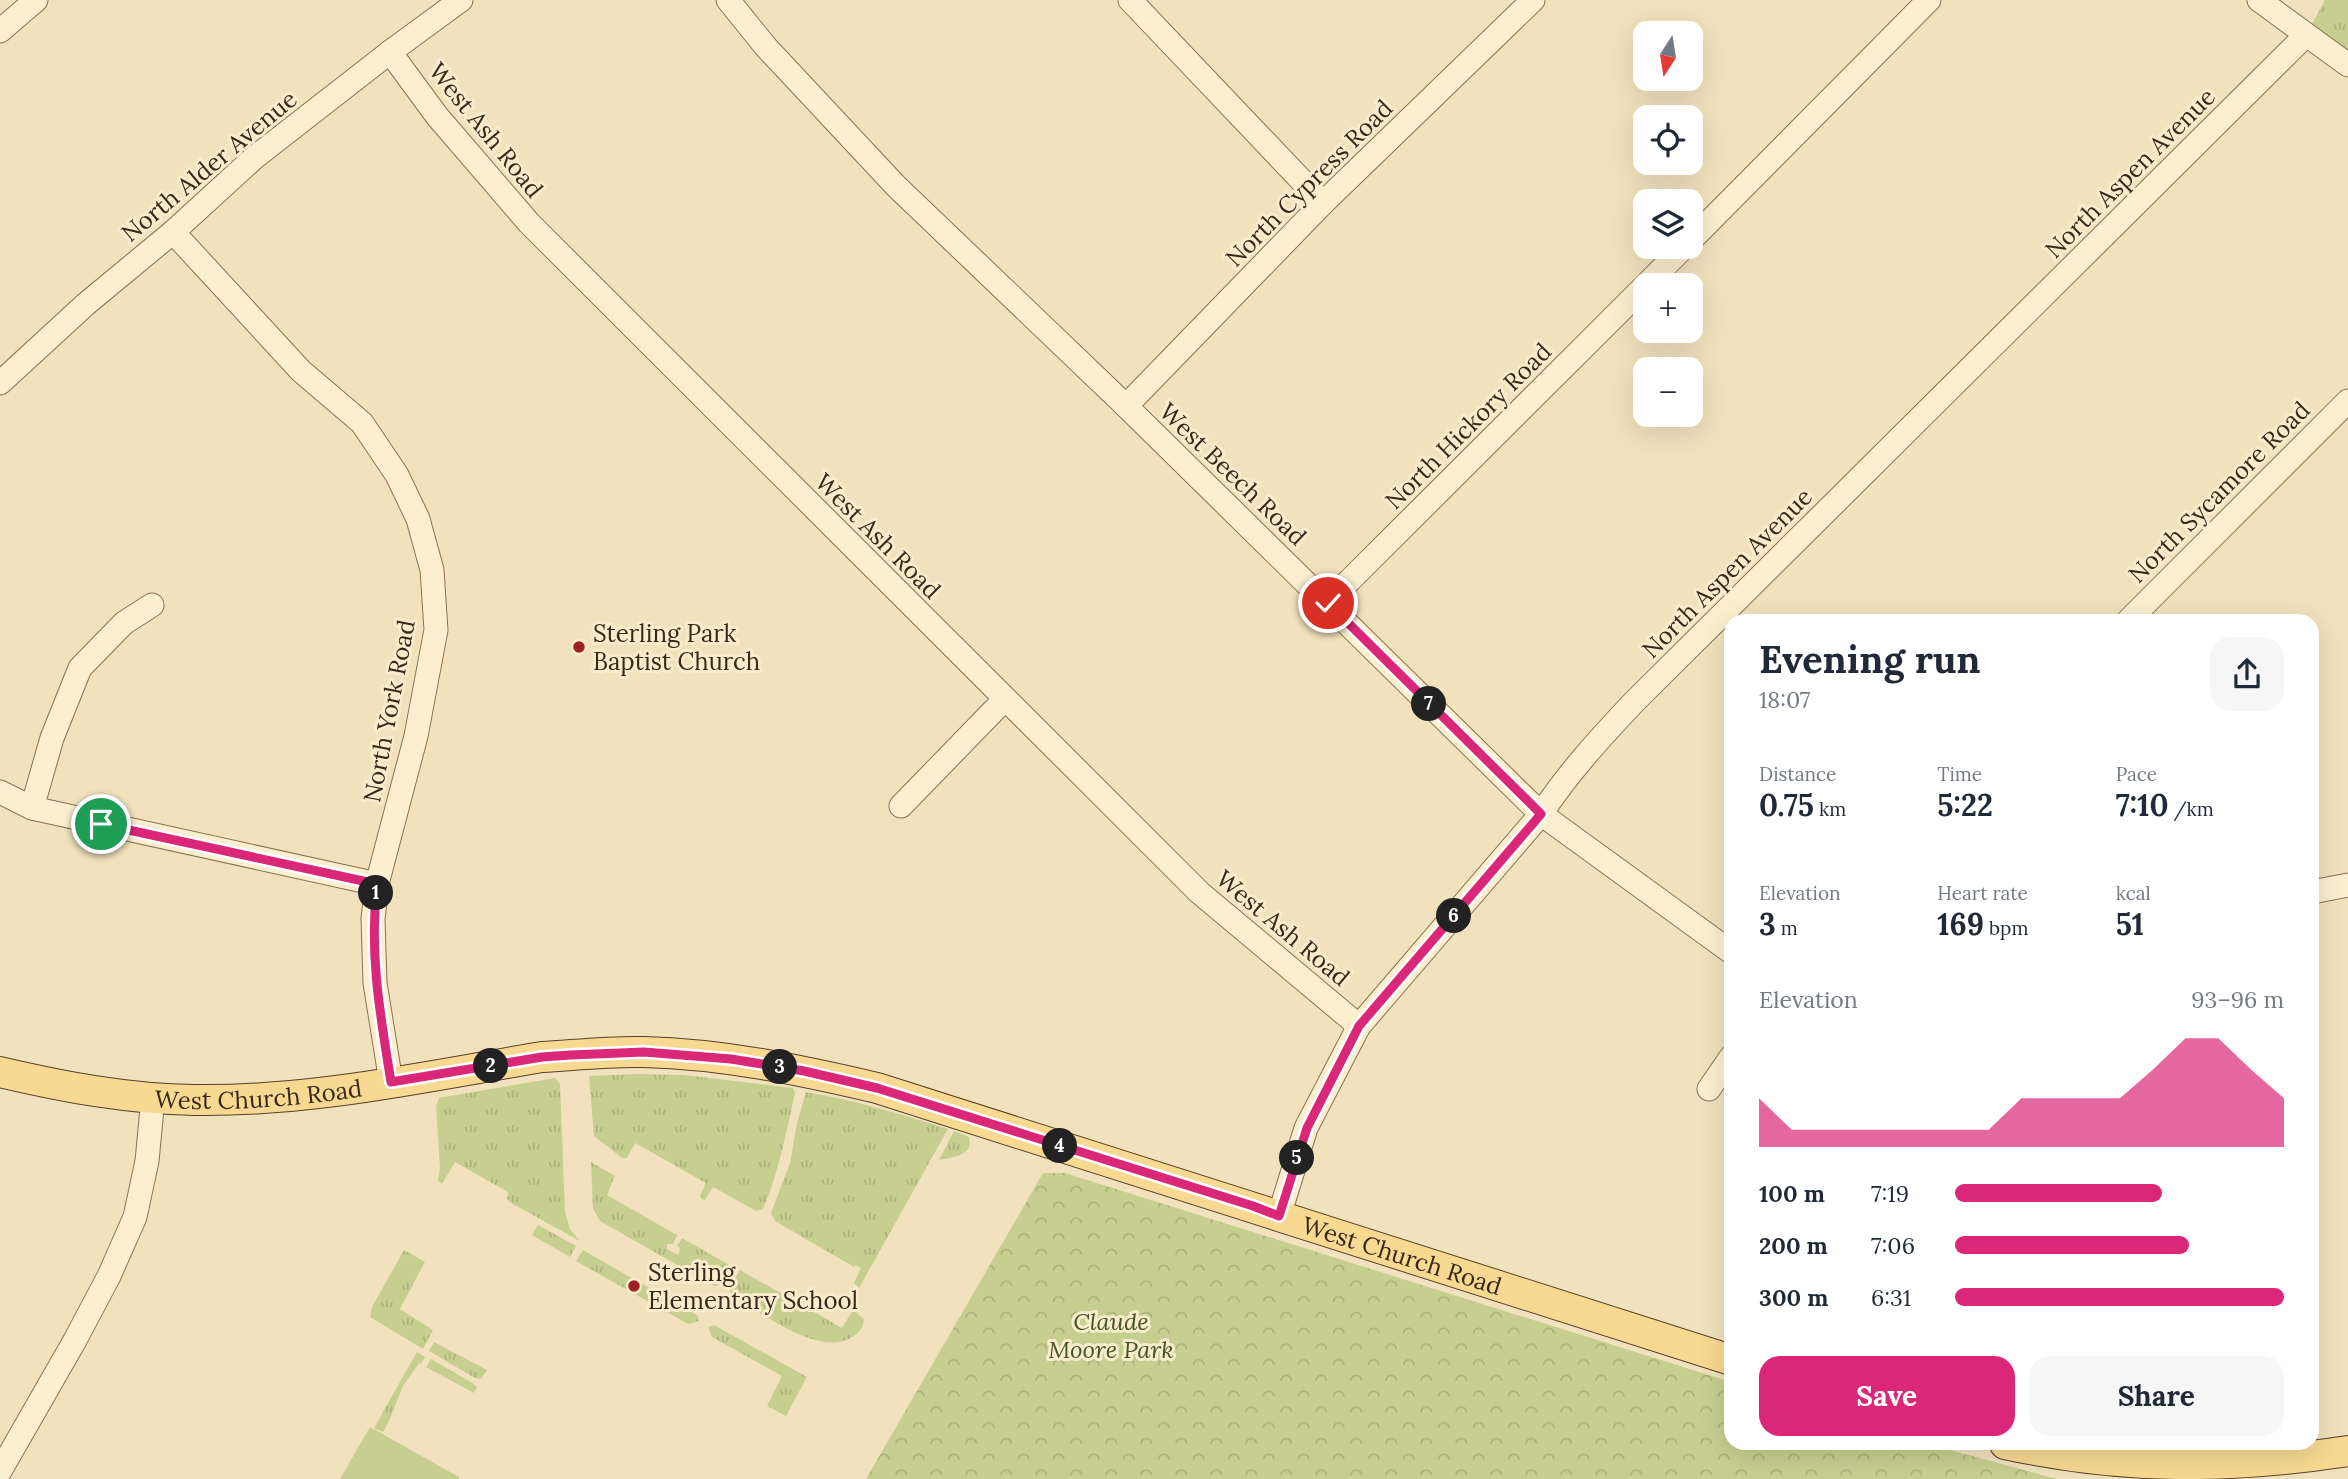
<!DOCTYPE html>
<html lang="en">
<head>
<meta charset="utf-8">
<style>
	:root { --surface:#fff; --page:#f6f6f7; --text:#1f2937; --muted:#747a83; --accent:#db2777 }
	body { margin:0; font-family:Lora,serif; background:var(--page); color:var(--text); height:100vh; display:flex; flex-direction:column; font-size:26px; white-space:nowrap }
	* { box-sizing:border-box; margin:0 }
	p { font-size:23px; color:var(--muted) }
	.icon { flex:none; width:38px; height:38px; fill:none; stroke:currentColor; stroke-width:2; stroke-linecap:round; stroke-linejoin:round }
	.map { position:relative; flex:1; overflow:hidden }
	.panel { position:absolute; left:1724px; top:614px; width:595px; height:836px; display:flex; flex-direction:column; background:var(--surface); border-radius:21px; box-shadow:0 7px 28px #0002 }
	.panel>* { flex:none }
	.needle { width:46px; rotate:192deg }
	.controls { position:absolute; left:1633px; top:21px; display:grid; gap:14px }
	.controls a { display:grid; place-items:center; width:70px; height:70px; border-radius:14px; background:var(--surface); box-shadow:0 7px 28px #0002; font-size:35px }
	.pin { position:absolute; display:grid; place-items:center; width:60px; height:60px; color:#fff; margin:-30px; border:4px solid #fff; border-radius:50%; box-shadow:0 2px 7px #0007 }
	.km { position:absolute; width:35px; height:35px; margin:-18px; border-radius:50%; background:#222; color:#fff; font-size:19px; line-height:35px; text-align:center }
	.round { display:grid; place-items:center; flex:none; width:74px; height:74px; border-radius:21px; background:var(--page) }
	.headline { display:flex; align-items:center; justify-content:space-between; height:119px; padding:0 35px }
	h1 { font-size:38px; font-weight:700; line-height:52px }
	.stats { display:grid; grid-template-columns:repeat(3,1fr); gap:10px; height:119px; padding:7px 35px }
	.stats div { display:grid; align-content:center }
	.stats b { font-size:30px; font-weight:700 }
	.stats small { font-size:19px; font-weight:400 }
	.stats p { font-size:19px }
	.chart { height:196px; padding:14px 35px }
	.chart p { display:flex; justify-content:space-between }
	.chart svg { width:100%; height:126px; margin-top:7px; fill:var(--accent); opacity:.7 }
	.button { display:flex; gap:14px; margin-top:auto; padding:14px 35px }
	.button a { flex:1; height:80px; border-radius:21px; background:var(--accent); color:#fff; font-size:28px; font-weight:700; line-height:80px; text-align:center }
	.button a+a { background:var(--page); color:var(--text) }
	ul { padding:0 35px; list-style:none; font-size:23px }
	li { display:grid; grid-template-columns:112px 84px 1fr; align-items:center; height:52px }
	li i { height:18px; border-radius:9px; background:var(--accent) }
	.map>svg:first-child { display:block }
	.grass { fill:url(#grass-tufts) }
	.forest { fill:url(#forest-crowns) }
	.pitch { fill:#c7cf90 }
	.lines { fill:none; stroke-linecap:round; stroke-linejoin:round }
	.minor-casing { stroke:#8a7255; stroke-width:25 }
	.major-casing { stroke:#57402a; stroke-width:32 }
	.minor { stroke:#fbefd0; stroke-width:23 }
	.major { stroke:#f7d991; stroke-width:30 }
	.route-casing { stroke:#fff; stroke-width:14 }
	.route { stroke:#db2777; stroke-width:9 }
	.poi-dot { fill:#9d2221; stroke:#f8eccd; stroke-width:2.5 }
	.labels { text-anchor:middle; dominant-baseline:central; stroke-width:6; stroke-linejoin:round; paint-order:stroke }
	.street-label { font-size:24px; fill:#38291b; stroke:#f8eccd }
	.poi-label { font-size:24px; fill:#38291b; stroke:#f8eccd; text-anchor:start }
	.park-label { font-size:24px; font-style:italic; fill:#475620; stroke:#f8eccd }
</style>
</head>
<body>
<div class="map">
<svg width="2348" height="1479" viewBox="0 0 2348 1479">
	<defs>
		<pattern id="grass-tufts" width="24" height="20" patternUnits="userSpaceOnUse" patternTransform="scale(1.75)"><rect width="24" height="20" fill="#c7cf90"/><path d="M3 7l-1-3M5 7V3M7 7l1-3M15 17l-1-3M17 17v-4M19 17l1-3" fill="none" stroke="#acb27c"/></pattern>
		<pattern id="forest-crowns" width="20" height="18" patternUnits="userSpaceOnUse" patternTransform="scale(1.75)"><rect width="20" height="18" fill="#c7cf90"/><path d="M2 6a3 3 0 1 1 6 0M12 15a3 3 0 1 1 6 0" fill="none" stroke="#acb27c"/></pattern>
	</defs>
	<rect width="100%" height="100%" fill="#f1e2bd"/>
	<!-- grass -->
	<g class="grass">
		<polygon points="2325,0 2348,0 2348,65 2306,35"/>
		<path d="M636,1074L684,1075L793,1088L795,1093C786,1133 779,1172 763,1209L756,1211L713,1187L705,1200L702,1199L700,1196L706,1183L635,1143L627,1158H622L594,1136L589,1076Z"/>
		<polygon points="555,1078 560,1084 565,1212 570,1229 580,1241 511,1203 507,1198 508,1192 455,1162 442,1184 438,1181 440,1168 436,1106 439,1098"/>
		<path d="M806,1092C854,1100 901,1114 948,1129L859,1288L854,1283L861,1268L855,1265L854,1267L775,1221L771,1213L790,1163L797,1123Z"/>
		<path d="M954,1131L969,1137C974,1156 953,1157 939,1160Z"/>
		<polygon points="591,1162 615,1176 607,1195 677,1235 673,1244 667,1244 667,1249 676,1254 679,1254 680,1248 677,1246 682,1238 731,1266 721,1284 714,1286 600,1221 593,1209"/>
		<polygon points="538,1225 576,1246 570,1257 532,1235"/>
		<polygon points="404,1250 425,1262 400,1309 433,1330 423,1349 370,1317 372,1307"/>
		<polygon points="583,1250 698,1316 699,1321 688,1324 576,1261"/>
		<path d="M740,1270L842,1328L853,1310L864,1319C864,1328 857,1335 849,1339C815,1355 761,1312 731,1295L729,1288Z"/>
		<polygon points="714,1325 807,1377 786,1416 767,1406 782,1376 712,1337 708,1327"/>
		<polygon points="434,1342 487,1370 481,1379 475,1378 429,1351"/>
		<path d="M417,1352L425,1357L421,1364L419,1363C414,1371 408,1378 403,1386C396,1402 392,1417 383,1432L374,1428Z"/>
		<polygon points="431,1359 471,1382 477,1387 474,1393 426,1367"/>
	</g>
	<!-- forest -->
	<polygon class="forest" points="1043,1173 1065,1173 1731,1382 1731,1444 1928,1444 2057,1479 866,1479"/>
	<!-- pitch -->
	<polygon class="pitch" points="370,1427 459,1477 459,1479 340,1479"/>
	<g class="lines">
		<defs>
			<g id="minor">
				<polyline points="728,0 766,47 896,186 1126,406 1541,814 1731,952"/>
				<polyline points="1130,0 1323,203"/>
				<polyline points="2259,0 2348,65"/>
				<polyline points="0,31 36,0"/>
				<polyline points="390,52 437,116 529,223 1200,893 1359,1026"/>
				<polyline points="173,232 301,371 362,423 397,475 418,519 432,570 436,630 416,736 377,884 373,919 375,983 391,1082"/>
				<polyline points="1690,241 1929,0"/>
				<polyline points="1646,285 1684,247"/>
				<polyline points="0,383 86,304 173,232 254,158 390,52 461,0"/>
				<polyline points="1126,406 1323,203 1533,0"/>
				<polyline points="1327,603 1645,286"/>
				<polyline points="2128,621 2348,401"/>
				<polyline points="0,792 32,808 377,884"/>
				<polyline points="901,806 1004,700"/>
				<polyline points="32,808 52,738 80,668 124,623 152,605"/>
				<polyline points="2312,892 2348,885"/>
				<polyline points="1709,1089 1731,1057"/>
				<path d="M1279,1216L1306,1128L1359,1026L1541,814C1568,773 1600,738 1634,702L2306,35"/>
				<polyline points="0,1471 74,1342 109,1276 135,1217 147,1161 153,1098"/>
			</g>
			<g id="major">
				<path id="s1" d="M0,1072C64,1087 128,1099 194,1100C311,1102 428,1076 542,1057C576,1055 610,1051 644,1052C723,1054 801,1070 877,1088L1731,1360"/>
				<path d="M2005,1444C2124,1470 2228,1469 2348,1451"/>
			</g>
		</defs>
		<!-- minor casing -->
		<use href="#minor" class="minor-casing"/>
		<!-- major casing -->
		<use href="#major" class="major-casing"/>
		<!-- minor -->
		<use href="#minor" class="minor"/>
		<!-- major -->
		<use href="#major" class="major"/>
	</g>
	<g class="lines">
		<defs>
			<path id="route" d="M101,824L377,884C369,953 380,1014 391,1082L542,1057L570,1055L644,1052L731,1059L804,1071L877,1088L1253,1206L1279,1216L1307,1128L1359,1026L1541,814L1328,603"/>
		</defs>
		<!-- route casing -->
		<use href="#route" class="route-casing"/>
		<!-- route -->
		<use href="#route" class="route"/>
	</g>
	<!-- markers -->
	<g class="poi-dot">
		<circle cx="579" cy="647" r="7"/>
		<circle cx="634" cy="1286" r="7"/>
	</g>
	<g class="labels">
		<!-- street labels -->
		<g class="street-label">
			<text transform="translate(486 130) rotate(51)">West Ash Road</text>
			<text transform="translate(209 166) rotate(-40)">North Alder Avenue</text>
			<text transform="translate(2130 173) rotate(-45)">North Aspen Avenue</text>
			<text transform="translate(1309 183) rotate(-45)">North Cypress Road</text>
			<text transform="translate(1468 426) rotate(-45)">North Hickory Road</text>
			<text transform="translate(1233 474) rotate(44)">West Beech Road</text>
			<text transform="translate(2219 492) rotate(-45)">North Sycamore Road</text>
			<text transform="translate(878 536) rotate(45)">West Ash Road</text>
			<text transform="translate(1727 573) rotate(-45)">North Aspen Avenue</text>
			<text transform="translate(389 711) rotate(-79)">North York Road</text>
			<text transform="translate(1283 928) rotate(40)">West Ash Road</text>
			<text stroke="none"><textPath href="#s1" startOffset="261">West Church Road</textPath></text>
			<text stroke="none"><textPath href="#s1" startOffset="1437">West Church Road</textPath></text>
		</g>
		<!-- poi labels -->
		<g class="poi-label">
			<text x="593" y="633">Sterling Park<tspan x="593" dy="28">Baptist Church</tspan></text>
			<text x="648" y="1272">Sterling<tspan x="648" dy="28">Elementary School</tspan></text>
		</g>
		<!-- park labels -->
		<g class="park-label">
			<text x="1111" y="1321">Claude<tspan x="1111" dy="28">Moore Park</tspan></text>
		</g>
	</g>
</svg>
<div class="controls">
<a><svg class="needle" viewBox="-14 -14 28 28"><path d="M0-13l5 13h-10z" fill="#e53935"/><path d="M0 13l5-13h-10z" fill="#747a83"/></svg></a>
<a><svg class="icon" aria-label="locate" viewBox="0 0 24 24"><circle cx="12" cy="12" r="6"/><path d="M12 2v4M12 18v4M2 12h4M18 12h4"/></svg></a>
<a><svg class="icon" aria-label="layers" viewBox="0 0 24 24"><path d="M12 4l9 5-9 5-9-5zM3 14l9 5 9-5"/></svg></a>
<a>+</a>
<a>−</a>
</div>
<div class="pin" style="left:101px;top:824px;background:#1e9e55"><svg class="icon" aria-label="arrive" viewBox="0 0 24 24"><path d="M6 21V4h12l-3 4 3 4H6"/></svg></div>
<div class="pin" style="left:1328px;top:603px;background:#d93025"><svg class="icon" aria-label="check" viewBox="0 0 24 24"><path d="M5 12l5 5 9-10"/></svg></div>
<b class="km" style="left:376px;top:893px">1</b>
<b class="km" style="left:491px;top:1066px">2</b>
<b class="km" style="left:780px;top:1067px">3</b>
<b class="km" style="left:1060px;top:1146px">4</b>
<b class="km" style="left:1297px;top:1158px">5</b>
<b class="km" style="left:1454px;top:916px">6</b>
<b class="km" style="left:1429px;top:704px">7</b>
<section class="panel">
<div class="headline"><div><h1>Evening run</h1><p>18:07</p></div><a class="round"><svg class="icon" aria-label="share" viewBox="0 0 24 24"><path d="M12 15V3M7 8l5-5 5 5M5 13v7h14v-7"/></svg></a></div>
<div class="stats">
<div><p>Distance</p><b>0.75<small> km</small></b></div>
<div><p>Time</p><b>5:22</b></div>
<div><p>Pace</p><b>7:10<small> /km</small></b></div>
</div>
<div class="stats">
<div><p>Elevation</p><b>3<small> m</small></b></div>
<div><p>Heart rate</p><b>169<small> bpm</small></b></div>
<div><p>kcal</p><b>51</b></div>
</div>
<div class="chart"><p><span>Elevation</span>93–96 m</p>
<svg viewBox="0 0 160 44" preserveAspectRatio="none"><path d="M0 44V27L10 38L20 38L30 38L40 38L50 38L60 38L70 38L80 27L90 27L100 27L110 27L120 17L130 6L140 6L150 17L160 27V44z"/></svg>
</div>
<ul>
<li><b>100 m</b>7:19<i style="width:63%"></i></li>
<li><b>200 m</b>7:06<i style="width:71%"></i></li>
<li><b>300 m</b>6:31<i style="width:100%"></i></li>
</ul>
<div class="button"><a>Save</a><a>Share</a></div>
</section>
</div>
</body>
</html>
